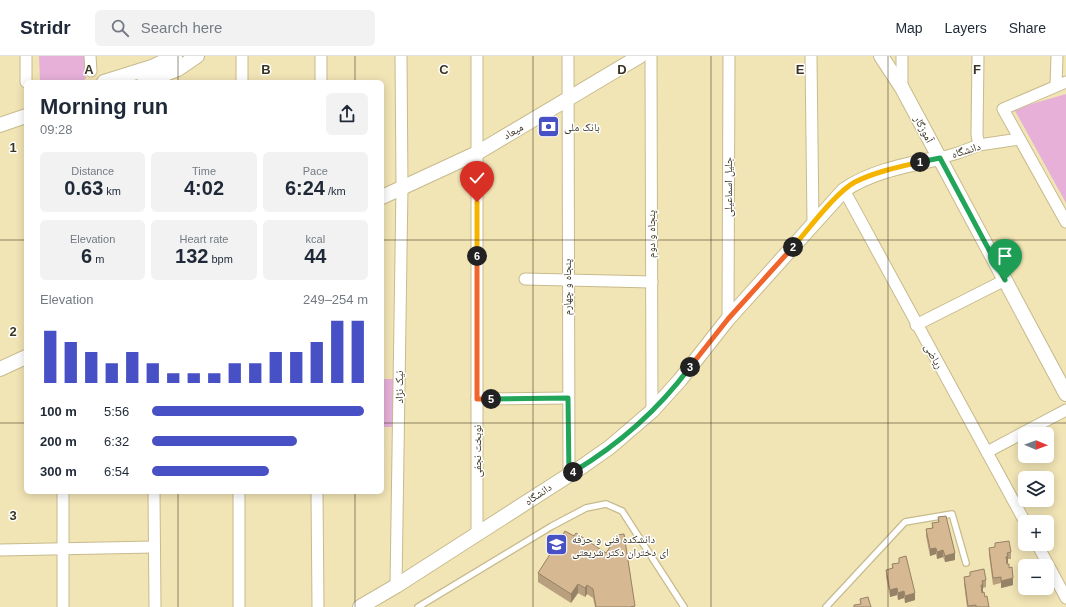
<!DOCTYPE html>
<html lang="en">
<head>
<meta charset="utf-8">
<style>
	:root { --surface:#fff; --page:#f2f2f3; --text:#1f2937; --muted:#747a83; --line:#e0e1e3; --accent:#4850c5 }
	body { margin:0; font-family:Helvetica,"Noto Naskh Arabic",sans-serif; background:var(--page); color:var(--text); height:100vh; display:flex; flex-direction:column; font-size:15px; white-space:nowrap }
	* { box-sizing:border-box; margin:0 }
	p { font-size:13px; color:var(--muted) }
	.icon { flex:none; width:22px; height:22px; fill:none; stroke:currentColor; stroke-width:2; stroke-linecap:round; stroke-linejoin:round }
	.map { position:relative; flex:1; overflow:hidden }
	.sheet { position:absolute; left:24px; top:24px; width:360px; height:414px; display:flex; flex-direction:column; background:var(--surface); border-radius:6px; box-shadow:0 2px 10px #0003 }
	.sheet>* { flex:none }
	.needle { width:26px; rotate:91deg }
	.tools { position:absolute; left:1018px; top:371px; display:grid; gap:8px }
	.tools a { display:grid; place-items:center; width:36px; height:36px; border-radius:6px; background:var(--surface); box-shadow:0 2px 10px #0003; font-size:20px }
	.pin { position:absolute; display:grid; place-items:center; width:34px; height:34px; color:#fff; margin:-41px -17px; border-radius:50% 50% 50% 0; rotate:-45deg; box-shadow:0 0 4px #0007 }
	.pin .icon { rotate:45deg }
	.km { position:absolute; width:20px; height:20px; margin:-10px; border-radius:50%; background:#222; color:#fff; font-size:11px; line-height:20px; text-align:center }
	.round { display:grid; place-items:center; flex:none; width:42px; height:42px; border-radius:6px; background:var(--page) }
	.overview { display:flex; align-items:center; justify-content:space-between; height:68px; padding:0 16px }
	h1 { font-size:22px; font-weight:700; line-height:30px }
	.metrics { display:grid; grid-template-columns:repeat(3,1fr); gap:6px; height:68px; padding:4px 16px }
	.metrics div { display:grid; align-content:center; border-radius:6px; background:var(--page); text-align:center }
	.metrics b { font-size:20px; font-weight:700 }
	.metrics small { font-size:11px; font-weight:400 }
	.metrics p { font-size:11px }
	.chart { height:112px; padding:8px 16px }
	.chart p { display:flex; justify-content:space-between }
	.chart svg { width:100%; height:72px; margin-top:4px; stroke:var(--accent); stroke-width:6 }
	ul { padding:0 16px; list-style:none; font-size:13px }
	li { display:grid; grid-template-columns:64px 48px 1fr; align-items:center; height:30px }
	li i { height:10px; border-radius:5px; background:var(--accent) }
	header { display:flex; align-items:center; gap:24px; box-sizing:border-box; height:56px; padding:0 20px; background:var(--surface); border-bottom:1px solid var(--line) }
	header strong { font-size:19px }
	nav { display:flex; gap:22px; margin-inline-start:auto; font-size:14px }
	.search { width:280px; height:36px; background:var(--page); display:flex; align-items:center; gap:10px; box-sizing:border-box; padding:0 14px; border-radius:6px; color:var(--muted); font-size:15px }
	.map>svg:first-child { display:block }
	.green { fill:#e6b0d9 }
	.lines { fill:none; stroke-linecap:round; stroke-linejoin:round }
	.service-casing { stroke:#c7bb8d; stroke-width:8 }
	.minor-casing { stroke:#c7bb8d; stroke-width:13 }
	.tertiary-casing { stroke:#c7bb8d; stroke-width:16 }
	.service { stroke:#fff; stroke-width:5.5 }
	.minor { stroke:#fff; stroke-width:11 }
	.tertiary { stroke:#fff; stroke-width:14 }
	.wall { fill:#b89f7e }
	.shaded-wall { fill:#968266 }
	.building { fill:#d6b992; stroke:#968266 }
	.split-1-casing { stroke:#fff; stroke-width:8 }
	.split-2-casing { stroke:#fff; stroke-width:8 }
	.split-3-casing { stroke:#fff; stroke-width:8 }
	.split-4-casing { stroke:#fff; stroke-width:8 }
	.split-5-casing { stroke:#fff; stroke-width:8 }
	.split-6-casing { stroke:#fff; stroke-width:8 }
	.split-7-casing { stroke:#fff; stroke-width:8 }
	.split-1 { stroke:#22a559; stroke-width:5 }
	.split-2 { stroke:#f5b400; stroke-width:5 }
	.split-3 { stroke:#f0652b; stroke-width:5 }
	.split-4 { stroke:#22a559; stroke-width:5 }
	.split-5 { stroke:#22a559; stroke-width:5 }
	.split-6 { stroke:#f0652b; stroke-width:5 }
	.split-7 { stroke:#f5b400; stroke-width:5 }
	.grid { fill:none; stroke:#3a3523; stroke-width:1; stroke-opacity:0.55 }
	.labels { text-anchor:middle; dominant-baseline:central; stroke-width:3; stroke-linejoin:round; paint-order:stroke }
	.poi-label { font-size:11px; fill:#3a3523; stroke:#fff; text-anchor:start }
	.street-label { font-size:11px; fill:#3a3523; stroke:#fff }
	.grid-label { font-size:13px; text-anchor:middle; font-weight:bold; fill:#3a3523; stroke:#fff; stroke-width:3; stroke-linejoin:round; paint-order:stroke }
</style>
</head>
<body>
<header>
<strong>Stridr</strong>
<div class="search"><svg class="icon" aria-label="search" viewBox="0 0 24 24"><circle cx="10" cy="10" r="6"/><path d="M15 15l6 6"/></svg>Search here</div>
<nav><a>Map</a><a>Layers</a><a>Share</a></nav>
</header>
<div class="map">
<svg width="1066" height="551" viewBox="0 0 1066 551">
	<rect width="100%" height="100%" fill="#f1e4b5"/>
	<!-- green -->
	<g class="green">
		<polygon points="39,0 84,0 86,23 77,26 40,26"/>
		<polygon points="1066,38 1066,147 1014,53"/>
		<rect x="382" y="323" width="12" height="48"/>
	</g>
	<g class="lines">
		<defs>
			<g id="service">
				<polyline points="418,551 552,470 586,452 606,448 622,455 684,551"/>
				<polyline points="826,551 905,466 952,458 966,507"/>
			</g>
			<g id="minor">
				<polyline points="26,0 26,26"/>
				<polyline points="90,0 91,15"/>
				<polyline points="242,0 242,26"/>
				<polyline points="568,0 569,419"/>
				<polyline points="651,0 652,355"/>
				<polyline points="811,0 813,168"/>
				<polyline points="978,0 977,79 979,89"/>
				<polyline points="321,26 321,0"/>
				<polyline points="1066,26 1003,53 1066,166"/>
				<polyline points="1056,30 1057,0"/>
				<polyline points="902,32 902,0"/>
				<polyline points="940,102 958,97 979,89 1019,83"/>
				<polyline points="844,134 1025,466"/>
				<polyline points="525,223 652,226"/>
				<polyline points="728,263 729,0"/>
				<polyline points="916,269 1005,224"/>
				<polyline points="477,343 568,342"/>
				<polyline points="987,396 1066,354"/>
				<polyline points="154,436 155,551"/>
				<polyline points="317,436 318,551"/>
				<polyline points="477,477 477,0"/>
				<polyline points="1037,488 1066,542"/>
				<polyline points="0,494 154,491"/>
				<polyline points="396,530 402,131 401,0"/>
				<polyline points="63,551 63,436"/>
				<polyline points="239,551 239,436"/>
			</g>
			<g id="tertiary">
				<polyline points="881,0 902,32 1066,338"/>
				<polyline points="104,26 152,11 175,0"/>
				<polyline points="144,26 178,13 197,0"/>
				<polyline points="0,69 26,60"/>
				<polyline points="382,141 477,97 640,0"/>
				<polyline points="0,313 26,301"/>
				<path d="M360,551L396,530L583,410L610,391L652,355L680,324L728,263L844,134C872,115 907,109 940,102"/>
			</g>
		</defs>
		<!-- service casing -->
		<use href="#service" class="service-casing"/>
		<!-- minor casing -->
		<use href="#minor" class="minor-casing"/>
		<!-- tertiary casing -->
		<use href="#tertiary" class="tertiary-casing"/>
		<!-- service -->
		<use href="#service" class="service"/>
		<!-- minor -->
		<use href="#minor" class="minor"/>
		<!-- tertiary -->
		<use href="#tertiary" class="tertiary"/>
	</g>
	<!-- wall -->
	<g class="wall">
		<polygon points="938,461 955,504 945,506 943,501 937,503 936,498 930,500 926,480 926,473 932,472 932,467 938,466"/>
		<polygon points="624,478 635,551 595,551 593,542 587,538 585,541 578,537 571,547 538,526 538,517 606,497"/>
		<polygon points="989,492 1011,496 1011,503 1008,503 1008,507 1007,508 1013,529 1001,532 1001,527 993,529 989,499"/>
		<polygon points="899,502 915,544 905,547 904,542 898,544 897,539 890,541 886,521 886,514 892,513 892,508 899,507"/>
		<polygon points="964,521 986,524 986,531 983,532 983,536 982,536 985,541 989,551 967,551 964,528"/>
	</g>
	<!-- shaded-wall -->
	<g class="shaded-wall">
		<polygon points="936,492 936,498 930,500 930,493"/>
		<polygon points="943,494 943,501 937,503 937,496"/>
		<polygon points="955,497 955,504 945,506 945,500"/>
		<polygon points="1008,500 1008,507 1006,508 1006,501"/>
		<polygon points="1013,522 1013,529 1001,532 1001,525"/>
		<polygon points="578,528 578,537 571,547 571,538"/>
		<polygon points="587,529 587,538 585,541 585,532"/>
		<rect x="981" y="529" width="2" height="7"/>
		<polygon points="897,532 897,539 890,541 890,534"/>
		<polygon points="904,535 904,542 898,544 898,537"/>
		<polygon points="915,537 915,544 905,547 905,540"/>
	</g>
	<!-- building -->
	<g class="building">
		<polygon points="946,460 955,497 945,500 943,494 937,496 936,492 930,493 926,473 933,472 932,467 939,466 938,461"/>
		<polygon points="565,475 574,480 576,477 606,497 618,479 624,478 635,550 630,551 596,551 593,533 587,529 585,532 578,528 571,538 538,517"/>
		<polygon points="1009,485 1011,496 1007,497 1008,500 1006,501 1007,508 1009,508 1009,512 1012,511 1013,522 1001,525 1001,521 993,522 989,492 995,491 995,487"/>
		<polygon points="906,500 915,537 905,540 904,535 898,537 897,532 890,534 886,514 893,512 892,508 899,507 899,502"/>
		<polygon points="984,513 986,524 982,525 983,529 981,529 982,537 984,536 985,541 987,540 989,551 976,551 976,549 968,550 964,521 970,520 970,516"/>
		<polygon points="868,541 871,551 854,551 854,549 861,548 860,543"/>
	</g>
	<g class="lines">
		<defs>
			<polyline id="split-1" points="920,106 940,102 1005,224"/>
			<path id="split-2" d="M793,191C808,174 836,136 855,126C875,116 898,111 920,106"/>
			<polyline id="split-3" points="690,311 728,263 793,191"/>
			<path id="split-4" d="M573,416C618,389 659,353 690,311"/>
			<polyline id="split-5" points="491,343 568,342 569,419 573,416"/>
			<polyline id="split-6" points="477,200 477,343 491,343"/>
			<polyline id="split-7" points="477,200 477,146"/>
		</defs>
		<!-- split-1 casing -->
		<use href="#split-1" class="split-1-casing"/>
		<!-- split-2 casing -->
		<use href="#split-2" class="split-2-casing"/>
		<!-- split-3 casing -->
		<use href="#split-3" class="split-3-casing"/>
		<!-- split-4 casing -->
		<use href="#split-4" class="split-4-casing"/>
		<!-- split-5 casing -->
		<use href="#split-5" class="split-5-casing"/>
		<!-- split-6 casing -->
		<use href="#split-6" class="split-6-casing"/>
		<!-- split-7 casing -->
		<use href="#split-7" class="split-7-casing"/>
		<!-- split-1 -->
		<use href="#split-1" class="split-1"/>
		<!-- split-2 -->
		<use href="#split-2" class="split-2"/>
		<!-- split-3 -->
		<use href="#split-3" class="split-3"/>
		<!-- split-4 -->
		<use href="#split-4" class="split-4"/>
		<!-- split-5 -->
		<use href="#split-5" class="split-5"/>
		<!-- split-6 -->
		<use href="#split-6" class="split-6"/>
		<!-- split-7 -->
		<use href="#split-7" class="split-7"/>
	</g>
	<!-- grid -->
	<path class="grid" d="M178,0V26M355,0V26M533,0V551M711,0V551M888,0V551M0,184H26M382,184H1066M0,367H26M382,367H1066M178,436V551M355,436V551"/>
	<!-- icons -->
	<defs>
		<symbol id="bank-square" viewBox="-11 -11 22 22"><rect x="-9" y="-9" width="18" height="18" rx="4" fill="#4850c5" stroke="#fff"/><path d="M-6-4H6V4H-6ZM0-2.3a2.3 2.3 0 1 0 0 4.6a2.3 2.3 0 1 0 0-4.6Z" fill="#fff"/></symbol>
		<symbol id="university-square" viewBox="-11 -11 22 22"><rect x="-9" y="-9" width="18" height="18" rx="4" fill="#4850c5" stroke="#fff"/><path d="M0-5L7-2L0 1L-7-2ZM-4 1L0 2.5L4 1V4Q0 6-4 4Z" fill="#fff"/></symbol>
	</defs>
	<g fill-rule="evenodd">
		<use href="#bank-square" x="536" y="58" width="25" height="25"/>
		<use href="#university-square" x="544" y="476" width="25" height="25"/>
	</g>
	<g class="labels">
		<!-- poi labels -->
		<g class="poi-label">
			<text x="564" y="71">بانک ملی</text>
			<text x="572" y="483">دانشکده فنی و حرفه<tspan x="572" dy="13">ای دختران دکتر شریعتی</tspan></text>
		</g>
		<!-- street labels -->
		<g class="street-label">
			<text transform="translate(924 73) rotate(62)">آموزگار</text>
			<text transform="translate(513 75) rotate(-31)">میعاد</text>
			<text transform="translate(966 94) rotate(-17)">دانشگاه</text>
			<text transform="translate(728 131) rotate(-90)">جلیل اسماعیلی</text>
			<text transform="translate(651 178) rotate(-90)">پنجاه و دوم</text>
			<text transform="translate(567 231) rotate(-90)">پنجاه و چهارم</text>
			<text transform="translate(934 300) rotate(61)">ریاضی</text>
			<text transform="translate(399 331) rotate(-90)">نیک نژاد</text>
			<text transform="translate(477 395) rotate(-90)">نوبخت نجفی</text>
			<text transform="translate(538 438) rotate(-34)">دانشگاه</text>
		</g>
	</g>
	<g class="grid-label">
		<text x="89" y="18">A</text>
		<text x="266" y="18">B</text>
		<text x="444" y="18">C</text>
		<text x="622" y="18">D</text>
		<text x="800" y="18">E</text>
		<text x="977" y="18">F</text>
		<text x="13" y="96">1</text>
		<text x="13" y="280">2</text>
		<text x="13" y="464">3</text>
	</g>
</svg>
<div class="tools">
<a><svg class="needle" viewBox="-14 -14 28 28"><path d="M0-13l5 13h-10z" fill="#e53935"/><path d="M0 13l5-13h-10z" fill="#747a83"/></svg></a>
<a><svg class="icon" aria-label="layers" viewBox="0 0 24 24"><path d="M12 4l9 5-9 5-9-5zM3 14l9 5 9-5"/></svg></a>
<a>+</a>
<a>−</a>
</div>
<div class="pin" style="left:1005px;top:224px;background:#1e9e55"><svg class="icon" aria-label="arrive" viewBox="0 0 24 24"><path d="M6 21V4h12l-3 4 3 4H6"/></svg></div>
<div class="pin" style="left:477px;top:146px;background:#d93025"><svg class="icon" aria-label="check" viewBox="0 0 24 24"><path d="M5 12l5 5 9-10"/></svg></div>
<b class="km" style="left:920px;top:106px">1</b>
<b class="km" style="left:793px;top:191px">2</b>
<b class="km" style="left:690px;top:311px">3</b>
<b class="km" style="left:573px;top:416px">4</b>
<b class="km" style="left:491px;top:343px">5</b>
<b class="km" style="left:477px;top:200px">6</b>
<section class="sheet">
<div class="overview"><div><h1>Morning run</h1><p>09:28</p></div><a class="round"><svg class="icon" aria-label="share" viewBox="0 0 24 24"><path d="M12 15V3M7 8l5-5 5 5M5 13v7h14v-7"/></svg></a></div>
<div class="metrics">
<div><p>Distance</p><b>0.63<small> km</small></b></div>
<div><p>Time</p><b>4:02</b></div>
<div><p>Pace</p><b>6:24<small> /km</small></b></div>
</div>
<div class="metrics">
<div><p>Elevation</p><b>6<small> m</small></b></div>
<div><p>Heart rate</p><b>132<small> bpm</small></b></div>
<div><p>kcal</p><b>44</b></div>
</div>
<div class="chart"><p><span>Elevation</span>249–254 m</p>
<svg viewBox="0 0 160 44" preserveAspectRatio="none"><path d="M5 44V12M15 44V19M25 44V25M35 44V32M45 44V25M55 44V32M65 44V38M75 44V38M85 44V38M95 44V32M105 44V32M115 44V25M125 44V25M135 44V19M145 44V6M155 44V6"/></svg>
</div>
<ul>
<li><b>100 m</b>5:56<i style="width:98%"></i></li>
<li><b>200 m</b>6:32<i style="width:67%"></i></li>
<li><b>300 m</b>6:54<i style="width:54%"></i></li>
</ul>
</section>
</div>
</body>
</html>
